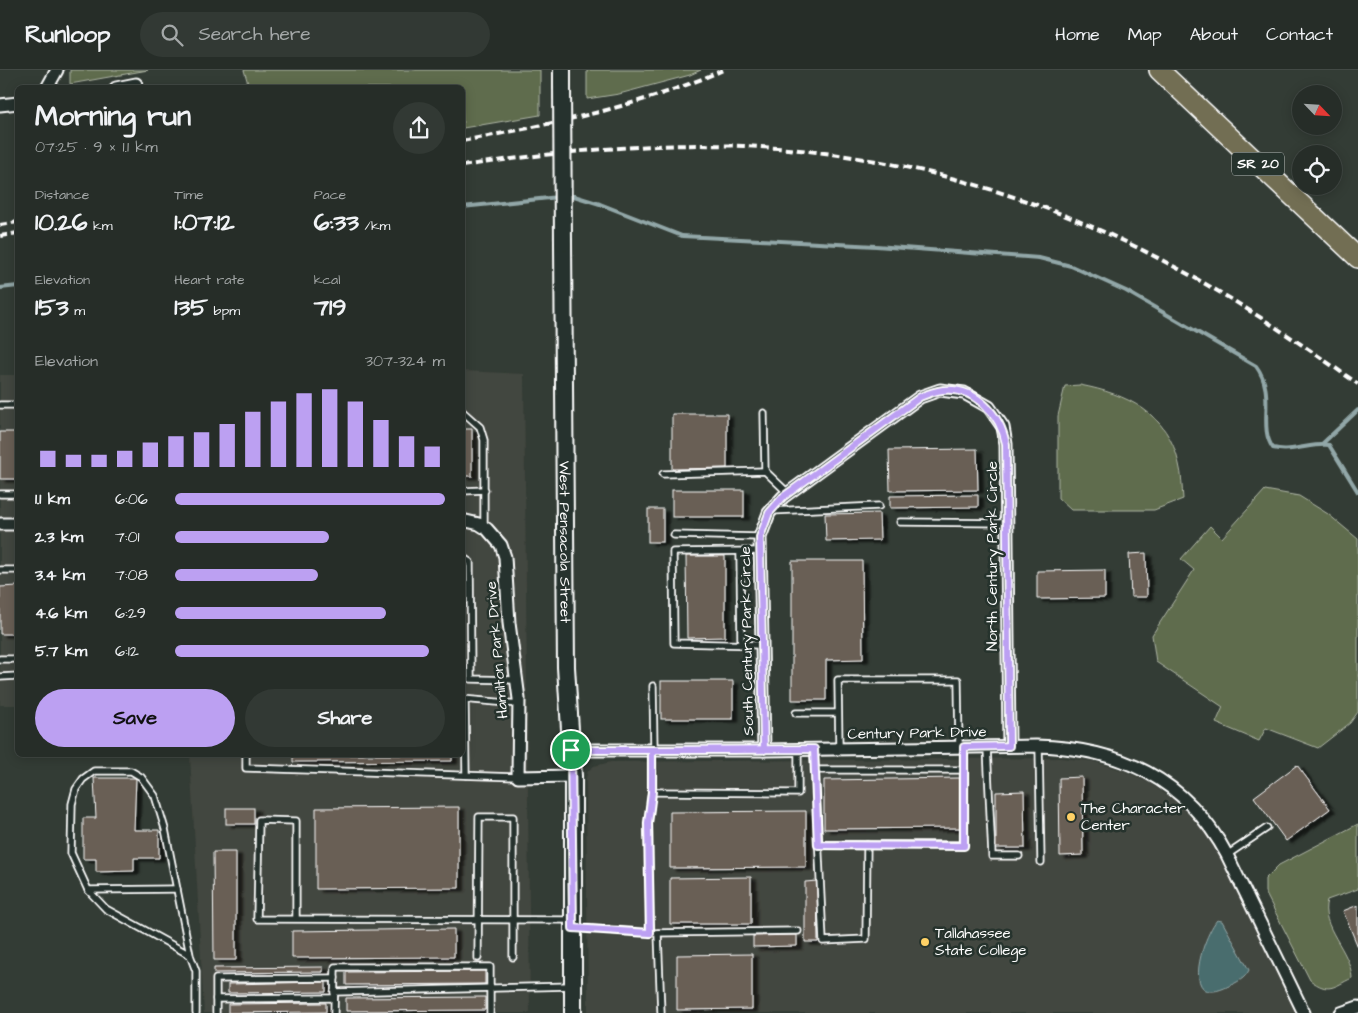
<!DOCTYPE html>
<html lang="en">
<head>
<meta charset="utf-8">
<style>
	:root { --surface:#262d28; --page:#323934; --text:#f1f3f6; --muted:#a4a8a8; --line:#424945; --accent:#bca0f2 }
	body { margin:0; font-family:"Architects Daughter",sans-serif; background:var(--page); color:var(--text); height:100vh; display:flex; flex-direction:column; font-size:19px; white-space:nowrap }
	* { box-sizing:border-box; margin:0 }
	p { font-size:16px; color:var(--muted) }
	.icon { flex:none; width:28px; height:28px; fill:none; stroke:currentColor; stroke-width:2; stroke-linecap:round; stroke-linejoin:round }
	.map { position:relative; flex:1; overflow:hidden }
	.sheet { position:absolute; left:15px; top:15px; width:450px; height:672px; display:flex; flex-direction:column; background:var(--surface); border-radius:8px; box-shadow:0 2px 12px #0003,0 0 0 1px var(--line) }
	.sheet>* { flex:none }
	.needle { width:32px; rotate:115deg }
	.fabs { position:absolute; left:1292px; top:15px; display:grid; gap:10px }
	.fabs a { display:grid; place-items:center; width:50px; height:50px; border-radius:50%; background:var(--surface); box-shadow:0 2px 12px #0003,0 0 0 1px var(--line); font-size:25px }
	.pin { position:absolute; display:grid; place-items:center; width:42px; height:42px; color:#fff; margin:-21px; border:2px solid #fff; border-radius:50%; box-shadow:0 1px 5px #0007 }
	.round { display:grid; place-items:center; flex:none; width:52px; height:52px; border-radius:26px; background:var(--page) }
	.headline { display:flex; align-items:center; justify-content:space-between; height:85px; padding:0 20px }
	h1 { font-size:28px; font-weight:800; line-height:38px }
	.metrics { display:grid; grid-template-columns:repeat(3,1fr); gap:8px; height:85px; padding:5px 20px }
	.metrics div { display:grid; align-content:center }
	.metrics b { font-size:25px; font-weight:800 }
	.metrics small { font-size:14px; font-weight:400 }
	.metrics p { font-size:14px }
	.chart { height:140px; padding:10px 20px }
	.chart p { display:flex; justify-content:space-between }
	.chart svg { width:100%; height:90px; margin-top:5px; stroke:var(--accent); stroke-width:6 }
	.primary-button { display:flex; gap:10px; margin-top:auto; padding:10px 20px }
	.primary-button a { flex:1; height:58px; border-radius:30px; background:var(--accent); color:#111; font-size:20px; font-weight:800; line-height:58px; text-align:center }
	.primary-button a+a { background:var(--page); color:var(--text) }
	ul { padding:0 20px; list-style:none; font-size:16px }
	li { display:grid; grid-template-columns:80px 60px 1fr; align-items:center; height:38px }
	li i { height:12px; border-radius:6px; background:var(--accent) }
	header { display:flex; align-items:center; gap:30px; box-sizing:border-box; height:70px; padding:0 25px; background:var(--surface); border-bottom:1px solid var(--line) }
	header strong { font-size:24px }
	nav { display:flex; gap:28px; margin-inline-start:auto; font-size:18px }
	.search { width:350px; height:45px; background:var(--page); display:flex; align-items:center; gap:12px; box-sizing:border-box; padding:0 18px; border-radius:28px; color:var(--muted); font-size:19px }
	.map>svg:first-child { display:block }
	.built { fill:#43463f }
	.green { fill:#5f6c4e; stroke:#afb6a6 }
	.water { fill:#496d6e; stroke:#92a7a8 }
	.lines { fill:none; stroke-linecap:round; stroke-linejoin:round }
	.stream { stroke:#92a7a8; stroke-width:4 }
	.building { fill:#695e55; stroke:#fff; filter:url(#shadow) }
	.service-casing { stroke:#fff; stroke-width:9 }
	.minor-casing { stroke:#fff; stroke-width:15 }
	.secondary-casing { stroke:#fff; stroke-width:20 }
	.primary-casing { stroke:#fff; stroke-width:22 }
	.service { stroke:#26332d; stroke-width:5.5 }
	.minor { stroke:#26332d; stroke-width:11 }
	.secondary { stroke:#26332d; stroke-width:16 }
	.primary { stroke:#726e52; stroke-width:19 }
	.rail { stroke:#fff; stroke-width:4; stroke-dasharray:8 4; stroke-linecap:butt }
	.secondary-bridge-casing { stroke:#fff; stroke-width:20; stroke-linecap:butt }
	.secondary-bridge { stroke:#26332d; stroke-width:16 }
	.route-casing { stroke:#fff; stroke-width:10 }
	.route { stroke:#bca0f2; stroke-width:6 }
	.poi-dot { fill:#ffd166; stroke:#26332d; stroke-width:2 }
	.labels { text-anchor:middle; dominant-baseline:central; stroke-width:5; stroke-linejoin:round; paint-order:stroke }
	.shield { fill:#26332d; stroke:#bec2c0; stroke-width:1 }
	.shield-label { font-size:14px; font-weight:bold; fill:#fff }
	.street-label { font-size:15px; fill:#fff; stroke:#26332d }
	.poi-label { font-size:15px; fill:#fff; stroke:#26332d; text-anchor:start }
</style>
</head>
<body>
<header>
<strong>Runloop</strong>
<div class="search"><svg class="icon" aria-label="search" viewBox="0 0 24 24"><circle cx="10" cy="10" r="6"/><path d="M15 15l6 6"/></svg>Search here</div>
<nav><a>Home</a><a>Map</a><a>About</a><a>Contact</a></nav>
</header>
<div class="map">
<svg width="1358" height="943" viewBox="0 0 1358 943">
	<defs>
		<filter id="shadow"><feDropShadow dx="5.5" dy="3" stdDeviation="1" flood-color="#0009"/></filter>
	</defs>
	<rect width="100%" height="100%" fill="#333c35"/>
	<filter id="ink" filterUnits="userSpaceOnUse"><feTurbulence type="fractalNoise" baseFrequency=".02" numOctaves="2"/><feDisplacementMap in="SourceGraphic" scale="10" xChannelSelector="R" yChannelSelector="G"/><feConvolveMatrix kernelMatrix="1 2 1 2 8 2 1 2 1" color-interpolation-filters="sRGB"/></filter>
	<g filter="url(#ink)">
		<!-- built -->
		<g class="built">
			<polygon points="463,301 524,304 530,943 204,943 190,685 462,685"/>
			<rect x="0" y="305" width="17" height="330"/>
			<polygon points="1060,688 1092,691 1125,701 1150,713 1179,734 1214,772 1299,943 588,943 586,708 588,701 594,696 611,692"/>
		</g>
		<!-- green -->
		<g class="green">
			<polygon points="70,0 148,0 70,14"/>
			<polygon points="244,0 540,0 540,45 463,58 462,18 249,17"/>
			<polygon points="587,0 701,0 690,5 619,24 587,29"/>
			<path d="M1080,315C1127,324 1168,343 1179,394C1182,405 1182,418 1183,429L1154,440H1071L1058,428V346L1065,316Z"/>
			<polygon points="1265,420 1299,426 1328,444 1358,469 1358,642 1350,653 1318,678 1266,658 1259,671 1216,653 1223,637 1156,592 1152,565 1194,500 1181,489 1210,456 1222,468"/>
			<path d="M1358,754V819L1327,830C1319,857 1351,880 1352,908C1333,917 1329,924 1310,910L1265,822V809L1279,795Z"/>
		</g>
		<!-- water -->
		<path class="water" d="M1217,850L1222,851L1249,900C1245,909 1237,912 1229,916C1179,941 1202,868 1217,850Z"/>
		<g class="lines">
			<!-- stream -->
			<g class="stream">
				<path d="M566,126H574L600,134L682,166L876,176L1039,188L1071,196L1126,221L1256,296C1277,324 1257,356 1273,378C1292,383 1310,373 1329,375L1358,422"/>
				<polyline points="462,137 559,127"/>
				<polyline points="0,218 18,216"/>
				<polyline points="1322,374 1358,340"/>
			</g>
		</g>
		<!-- building -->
		<g class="building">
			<polygon points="672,344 727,344 727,398 672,399"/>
			<rect x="462" y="359" width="10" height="47"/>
			<rect x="0" y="362" width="18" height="47"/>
			<polygon points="977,379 978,420 890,421 889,380"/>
			<rect x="672" y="420" width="72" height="27"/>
			<polygon points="978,425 978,437 890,438 890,426"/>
			<rect x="648" y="439" width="15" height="33"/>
			<polygon points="879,443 880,470 826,471 825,444"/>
			<polygon points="1146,483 1147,527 1131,527 1129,484"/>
			<polygon points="686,486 725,486 725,567 687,568"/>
			<polygon points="792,491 862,491 863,589 826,590 826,630 792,630"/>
			<polygon points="1105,500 1105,528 1037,529 1037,501"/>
			<polygon points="18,516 18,564 0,564 0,517"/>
			<rect x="661" y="611" width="72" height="38"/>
			<polygon points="293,685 452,685 452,691 293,692"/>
			<polygon points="1297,695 1330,739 1286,771 1254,727"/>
			<polygon points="1082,707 1083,785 1060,786 1059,708"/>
			<polygon points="94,708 136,708 134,760 159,760 159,788 134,788 134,801 96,802 96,789 83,789 83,748 96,748"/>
			<polygon points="960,708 960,758 824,759 824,710"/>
			<polygon points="1024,721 1025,778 996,778 996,722"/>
			<polygon points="459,737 459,818 316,819 316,738"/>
			<rect x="226" y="738" width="28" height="16"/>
			<polygon points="806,741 806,797 670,798 670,742"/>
			<polygon points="213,782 236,782 236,890 214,890"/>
			<polygon points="751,807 751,854 670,854 670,808"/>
			<polygon points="817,811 818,872 805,872 805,812"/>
			<polygon points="1358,835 1358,877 1343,841"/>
			<polygon points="454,859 454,887 292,888 292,861"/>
			<polygon points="797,865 797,876 753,877 753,866"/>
			<polygon points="752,884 752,939 677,940 677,885"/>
			<polygon points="323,897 323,902 214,903 214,898"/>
			<polygon points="485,901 485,914 346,915 346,902"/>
			<polygon points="326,912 326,922 228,923 228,914"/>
			<polygon points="485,927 485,940 346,941 346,928"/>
			<polygon points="326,933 326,942 228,943 228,934"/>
		</g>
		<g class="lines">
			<defs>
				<g id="service">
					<polyline points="0,335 18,335"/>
					<polyline points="462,341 480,357 484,370 484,457"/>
					<polyline points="764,343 765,401"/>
					<polyline points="663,404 765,401 788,423"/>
					<polyline points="462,421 485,420"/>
					<polyline points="0,424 18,424"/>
					<polyline points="771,441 879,436"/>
					<polyline points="900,452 1007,453"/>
					<polyline points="674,465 760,467"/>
					<polyline points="760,481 673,482 674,573 762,575"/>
					<polyline points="740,482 741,575"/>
					<polyline points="462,487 470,492 471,609 517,610"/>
					<polyline points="0,500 18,500"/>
					<polyline points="0,589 18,589"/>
					<polyline points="0,607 18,606"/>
					<polyline points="653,616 654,680"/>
					<polyline points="462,629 519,634"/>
					<polyline points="465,629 466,705"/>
					<polyline points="796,643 838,643"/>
					<polyline points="1039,676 1041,792"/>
					<polyline points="987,677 992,786 1019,786"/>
					<polyline points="814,679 823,871 866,869 867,775"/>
					<polyline points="839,679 838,610 958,610 959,677"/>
					<polyline points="246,685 246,698 518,707"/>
					<polyline points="815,700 964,700"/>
					<polyline points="652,722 798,723 798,680"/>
					<polyline points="819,775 964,775 964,677"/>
					<polyline points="1227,785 1267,758"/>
					<polyline points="88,820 177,819"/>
					<polyline points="296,849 296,751 259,750 257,849 572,850"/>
					<polyline points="576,858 650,863 798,861"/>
					<polyline points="650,863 648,753 652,722 652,680"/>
					<polyline points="658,863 661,943"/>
					<polyline points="190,885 106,839 88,820 71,783 72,734 76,719 83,709 94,701 131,701 141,707 155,726 165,759 190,885 196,901 196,943"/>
					<polyline points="478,888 479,747 513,747 513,887"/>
					<polyline points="334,922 572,916"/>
					<polyline points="216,929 334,928"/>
					<polyline points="216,943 216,909 335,908"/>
					<polyline points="334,943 335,897 490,897 490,943"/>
				</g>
				<g id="minor">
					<polyline points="47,18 57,0"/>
					<polyline points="116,18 136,14"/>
					<polyline points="0,35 18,33"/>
					<polyline points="462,450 479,454 487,459 501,475 505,487 509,553 519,629 518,707 573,706"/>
					<polyline points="0,454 18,454"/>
					<path d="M571,680H764L1036,676C1119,678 1186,708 1227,785L1304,943"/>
					<polyline points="764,680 760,467 769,443 783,427 920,327 940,320 964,323 989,337 1003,357 1006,374 1009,676"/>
					<polyline points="1341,943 1358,937"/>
				</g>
				<g id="secondary">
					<polyline points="562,0 562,15"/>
					<path id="s1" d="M563,173L566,597L573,706V943"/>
				</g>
				<polyline id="primary" points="1159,0 1358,188"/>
			</defs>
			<!-- service casing -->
			<use href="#service" class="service-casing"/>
			<!-- minor casing -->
			<use href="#minor" class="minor-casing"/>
			<!-- secondary casing -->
			<use href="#secondary" class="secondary-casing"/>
			<!-- primary casing -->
			<use href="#primary" class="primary-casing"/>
			<!-- service -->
			<use href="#service" class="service"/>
			<!-- minor -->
			<use href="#minor" class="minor"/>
			<!-- secondary -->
			<use href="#secondary" class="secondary"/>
			<!-- primary -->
			<use href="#primary" class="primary"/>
			<!-- rail -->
			<g class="rail">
				<path d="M462,71C551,54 640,37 723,0"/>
				<path d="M462,96C556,82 649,72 743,76C891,82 1042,125 1173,196C1237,230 1299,272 1358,314"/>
				<polyline points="0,155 18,152"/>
				<polyline points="0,166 18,163"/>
			</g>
			<defs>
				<polyline id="secondary-bridge" points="562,15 563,173"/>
			</defs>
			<!-- secondary-bridge casing -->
			<use href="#secondary-bridge" class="secondary-bridge-casing"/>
			<!-- secondary-bridge -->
			<use href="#secondary-bridge" class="secondary-bridge"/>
		</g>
	</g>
	<g class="lines" filter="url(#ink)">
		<defs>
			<path id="route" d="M571,680L573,858L650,863L648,753L652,722V680L814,679L818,775L964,776V677L1009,676L1006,374C1000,344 976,317 943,320C935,321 927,324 920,327L783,427L769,443L760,467L764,680H571"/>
		</defs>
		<!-- route casing -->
		<use href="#route" class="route-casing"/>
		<!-- route -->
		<use href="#route" class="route"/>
	</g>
	<!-- markers -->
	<g class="poi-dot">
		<circle cx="1071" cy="747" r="5"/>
		<circle cx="925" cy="872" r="5"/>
	</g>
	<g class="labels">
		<!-- shield labels -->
		<rect class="shield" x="1232" y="82.5" width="52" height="23" rx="4"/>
		<g class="shield-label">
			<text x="1258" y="94">SR 20</text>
		</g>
		<!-- street labels -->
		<g class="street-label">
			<text stroke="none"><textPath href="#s1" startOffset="299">West Pensacola Street</textPath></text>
			<text transform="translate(992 486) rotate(-90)">North Century Park Circle</text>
			<text transform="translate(747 571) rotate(-91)">South Century Park Circle</text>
			<text transform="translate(497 580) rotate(-95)">Hamilton Park Drive</text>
			<text transform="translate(917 663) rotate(-1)">Century Park Drive</text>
		</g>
		<!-- poi labels -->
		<g class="poi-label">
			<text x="1081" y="738">The Character<tspan x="1081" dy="17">Center</tspan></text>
			<text x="935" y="863">Tallahassee<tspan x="935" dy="17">State College</tspan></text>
		</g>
	</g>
</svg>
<div class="fabs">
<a><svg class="needle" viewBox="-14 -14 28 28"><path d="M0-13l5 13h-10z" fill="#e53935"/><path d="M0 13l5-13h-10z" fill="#a4a8a8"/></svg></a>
<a><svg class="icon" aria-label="locate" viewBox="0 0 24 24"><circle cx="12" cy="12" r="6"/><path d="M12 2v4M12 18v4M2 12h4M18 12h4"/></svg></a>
</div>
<div class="pin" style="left:571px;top:680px;background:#1e9e55"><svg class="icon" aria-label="arrive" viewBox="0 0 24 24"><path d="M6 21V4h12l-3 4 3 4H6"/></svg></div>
<section class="sheet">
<div class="headline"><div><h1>Morning run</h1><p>07:25 · 9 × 1.1 km</p></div><a class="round"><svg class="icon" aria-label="share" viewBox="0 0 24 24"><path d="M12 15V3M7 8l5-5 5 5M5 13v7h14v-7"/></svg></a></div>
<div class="metrics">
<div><p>Distance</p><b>10.26<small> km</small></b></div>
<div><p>Time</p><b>1:07:12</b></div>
<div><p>Pace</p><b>6:33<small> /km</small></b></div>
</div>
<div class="metrics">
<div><p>Elevation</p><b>153<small> m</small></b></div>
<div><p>Heart rate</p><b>135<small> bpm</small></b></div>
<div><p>kcal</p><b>719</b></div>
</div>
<div class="chart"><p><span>Elevation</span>307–324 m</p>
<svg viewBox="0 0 160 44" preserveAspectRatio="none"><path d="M5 44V36M15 44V38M25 44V38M35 44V36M45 44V32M55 44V29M65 44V27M75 44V23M85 44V17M95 44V12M105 44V8M115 44V6M125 44V12M135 44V21M145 44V29M155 44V34"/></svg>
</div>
<ul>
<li><b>1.1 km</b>6:06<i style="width:100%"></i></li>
<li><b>2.3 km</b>7:01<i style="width:57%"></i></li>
<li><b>3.4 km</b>7:08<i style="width:53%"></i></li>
<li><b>4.6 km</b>6:29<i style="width:78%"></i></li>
<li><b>5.7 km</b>6:12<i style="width:94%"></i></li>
</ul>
<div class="primary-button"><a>Save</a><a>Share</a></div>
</section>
</div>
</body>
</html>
